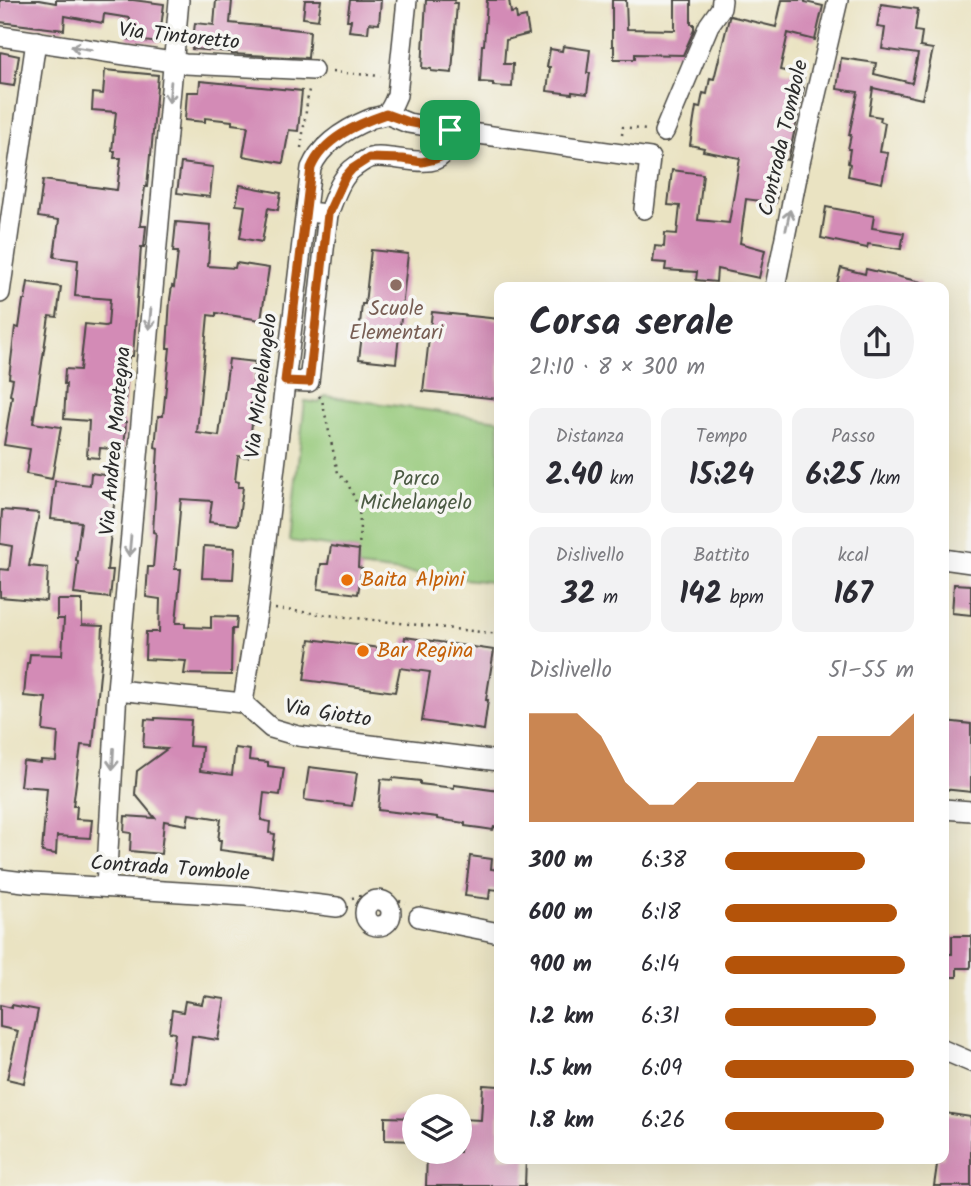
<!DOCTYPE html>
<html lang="it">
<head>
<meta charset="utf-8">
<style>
	:root { --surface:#fff; --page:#f2f2f3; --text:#2b2b33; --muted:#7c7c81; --accent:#b45309 }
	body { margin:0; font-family:Kalam,sans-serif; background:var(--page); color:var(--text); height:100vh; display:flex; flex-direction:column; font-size:26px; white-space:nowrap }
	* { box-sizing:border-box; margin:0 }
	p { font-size:23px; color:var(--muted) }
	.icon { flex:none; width:38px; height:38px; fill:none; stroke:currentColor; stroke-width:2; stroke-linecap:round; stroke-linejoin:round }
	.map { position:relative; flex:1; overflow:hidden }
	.details { position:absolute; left:494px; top:282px; width:455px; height:882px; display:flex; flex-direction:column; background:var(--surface); border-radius:14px; box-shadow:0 7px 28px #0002 }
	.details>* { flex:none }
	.buttons { position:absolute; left:402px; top:1094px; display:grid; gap:14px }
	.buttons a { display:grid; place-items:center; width:70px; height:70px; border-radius:50%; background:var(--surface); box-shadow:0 7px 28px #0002; font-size:35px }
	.pin { position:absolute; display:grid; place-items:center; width:60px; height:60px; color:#fff; margin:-30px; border-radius:14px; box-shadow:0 4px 10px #0006 }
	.round { display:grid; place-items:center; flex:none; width:74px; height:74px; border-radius:37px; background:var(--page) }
	.summary { display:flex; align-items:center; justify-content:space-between; height:119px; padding:0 35px }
	h1 { font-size:38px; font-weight:600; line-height:52px }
	.figures { display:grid; grid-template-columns:repeat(3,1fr); gap:10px; height:119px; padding:7px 35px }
	.figures div { display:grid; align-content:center; border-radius:14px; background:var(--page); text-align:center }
	.figures b { font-size:30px; font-weight:600 }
	.figures small { font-size:19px; font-weight:400 }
	.figures p { font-size:19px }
	.chart { height:196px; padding:14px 35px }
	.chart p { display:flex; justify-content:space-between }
	.chart svg { width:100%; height:126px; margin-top:7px; fill:var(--accent); opacity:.7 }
	ul { padding:0 35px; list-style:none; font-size:23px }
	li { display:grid; grid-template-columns:112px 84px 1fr; align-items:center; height:52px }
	li i { height:18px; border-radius:9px; background:var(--accent) }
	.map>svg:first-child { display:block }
	.green { fill:#96c97a; stroke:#607a52; stroke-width:2 }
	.building { fill:#d38bb6 }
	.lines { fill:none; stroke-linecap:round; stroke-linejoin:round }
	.minor-casing { stroke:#484742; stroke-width:22 }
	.path { stroke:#484742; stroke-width:2.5; stroke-dasharray:2 5; stroke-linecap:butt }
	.minor { stroke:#fff; stroke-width:19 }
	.oneway { stroke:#a0a0a0 }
	.route-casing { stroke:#fff; stroke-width:14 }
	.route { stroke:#b45309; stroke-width:9 }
	.education-dot { fill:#8d6e63; stroke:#f6f6f2; stroke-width:2.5 }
	.food-dot { fill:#e8710a; stroke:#f6f6f2; stroke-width:2.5 }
	.labels { text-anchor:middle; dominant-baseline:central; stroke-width:7; stroke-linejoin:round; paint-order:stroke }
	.street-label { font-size:21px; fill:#2b2b2b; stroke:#f6f6f2 }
	.education-label { font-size:21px; fill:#785e54; stroke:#f6f6f2 }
	.park-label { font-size:21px; fill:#4b5a43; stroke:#f6f6f2 }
	.food-label { font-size:21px; fill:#c56008; stroke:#f6f6f2; text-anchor:start }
</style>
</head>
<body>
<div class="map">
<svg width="971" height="1186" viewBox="0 0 971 1186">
	<rect width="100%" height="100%" fill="#f6f6f2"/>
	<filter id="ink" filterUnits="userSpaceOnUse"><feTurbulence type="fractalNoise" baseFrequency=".0143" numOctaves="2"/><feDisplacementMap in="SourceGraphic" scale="14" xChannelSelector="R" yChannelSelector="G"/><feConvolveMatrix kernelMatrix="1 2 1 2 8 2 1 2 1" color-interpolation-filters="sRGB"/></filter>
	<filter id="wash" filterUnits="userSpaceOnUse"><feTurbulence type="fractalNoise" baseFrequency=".00686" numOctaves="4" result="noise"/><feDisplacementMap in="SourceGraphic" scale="28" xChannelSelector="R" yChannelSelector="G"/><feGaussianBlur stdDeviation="1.57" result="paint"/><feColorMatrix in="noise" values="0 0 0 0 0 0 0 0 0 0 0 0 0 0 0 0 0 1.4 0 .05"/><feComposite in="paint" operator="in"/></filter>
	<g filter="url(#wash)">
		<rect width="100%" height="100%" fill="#eae3c2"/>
		<!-- green -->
		<polygon class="green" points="325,396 499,420 499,583 358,567 358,550 289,541 305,401 319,403"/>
		<g id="blocks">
			<!-- building -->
			<g class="building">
				<polygon points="0,0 39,0 56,3 56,0 133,0 164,4 159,43 127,39 130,18 104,14 103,23 65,16 64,30 0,22"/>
				<polygon points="216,0 232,1 230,23 310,31 308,58 232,54 232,52 192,49 195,23 214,25"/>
				<polygon points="305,0 321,0 318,20 303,18"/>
				<polygon points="350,0 381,0 379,24 369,23 368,33 349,31 351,20 347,20"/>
				<polygon points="426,0 455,0 454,3 457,3 452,73 431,71 431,69 422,68"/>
				<polygon points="487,0 509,0 511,13 516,12 517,19 526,17 529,34 506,40 504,64 513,64 512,87 493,86 493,83 480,82 482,45 484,45"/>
				<polygon points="612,0 626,0 627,29 675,30 675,0 691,0 691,24 694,24 694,30 683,55 635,54 635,59 614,59 614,46 612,46"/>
				<polygon points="782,0 805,0 805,2 823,6 815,40 788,33 780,70 804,75 802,88 804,88 788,160 777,158 770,187 778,188 776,203 746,199 740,243 765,250 759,278 717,269 716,282 696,280 697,272 665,270 666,263 653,262 655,246 664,247 665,233 677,234 680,206 668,205 672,170 703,174 698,220 729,223 740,158 703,151 704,148 690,145 696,107 700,108 703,93 707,94 710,78 714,79 729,18 730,16 776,27"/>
				<polygon points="881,4 918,9 915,31 922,32 920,47 933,49 922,99 873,88 869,115 881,117 880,121 885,123 880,152 888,153 882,183 848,176 850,164 848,163 850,149 848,149 851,135 849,135 858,92 837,89 841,58 876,63 874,74 912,83 918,54 882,49 885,28 877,27"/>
				<polygon points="563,46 590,50 587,73 590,73 587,94 572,92 572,94 547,91 550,67 547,67 550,49 562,51"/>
				<polygon points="0,52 19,56 14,86 0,84"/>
				<polygon points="105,70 158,75 151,155 150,155 147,187 145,187 140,226 146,226 144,247 141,247 133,356 129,356 123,422 126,422 124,450 100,448 99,458 87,457 89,421 64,419 66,384 64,384 65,369 80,370 85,324 105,326 108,325 110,299 75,296 78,260 54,257 59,220 38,217 43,180 117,190 121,158 114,158 115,151 112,151 116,112 92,110 93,93 103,94"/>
				<polygon points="200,81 302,91 298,131 289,130 283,163 243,156 248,126 232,124 232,121 205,118 205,122 185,120 187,92 199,92"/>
				<polygon points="181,163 213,167 210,197 177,193"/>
				<polygon points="240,185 281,193 278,210 268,208 262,242 240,238 245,206 236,205"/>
				<polygon points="826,207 874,216 872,228 904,233 901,249 868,244 867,248 821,238"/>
				<polygon points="176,222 211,225 208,266 235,268 236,263 269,268 261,320 216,313 216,316 208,315 197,433 219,436 229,359 255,362 253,381 257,381 248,457 238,456 235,481 239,482 238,487 243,487 238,525 209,522 212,501 181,499 175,569 181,569 176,623 185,623 185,627 211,628 211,616 237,617 236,629 232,629 231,675 184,674 186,661 145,659 146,632 159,632 160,599 146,597 148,567 153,567 156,533 153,532 158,448 155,447 158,416 163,416 170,348 167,348 170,299 172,286 174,287 178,252 173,252"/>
				<polygon points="371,250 408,254 396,363 359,359 362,335 359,335 362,304 365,304"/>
				<polygon points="841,268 865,274 866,269 921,282 920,287 836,287"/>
				<polygon points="28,282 61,287 57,317 49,316 33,423 61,427 52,479 26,474 30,449 4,445 12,396 10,395 13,379 9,378 15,327 19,328 23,300 25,300"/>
				<polygon points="432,312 499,319 499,399 423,391"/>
				<polygon points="91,473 117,477 107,570 113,570 110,598 74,594 78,561 76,560 81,522 51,519 55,481 90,485"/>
				<polygon points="2,510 39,513 29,566 48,568 46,601 0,597 0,569 9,570 12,546 0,544"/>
				<polygon points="204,546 235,548 233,579 202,578"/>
				<polygon points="331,546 359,550 358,567 362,568 358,594 318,589 321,564 328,564"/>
				<polygon points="954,584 971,585 971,615 952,613"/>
				<polygon points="57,600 82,600 82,625 103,626 101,664 93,746 81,745 73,806 77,806 76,819 92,820 90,838 57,836 56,854 42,852 47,788 20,786 23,761 41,763 41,760 56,761 58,733 43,731 46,698 24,696 27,663 29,663 30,654 62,655 64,619 57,619"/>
				<polygon points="405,637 494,650 486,700 488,700 484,730 422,721 430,672 400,668 395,692 304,680 310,639 403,651"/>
				<polygon points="155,718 191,720 189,746 202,747 200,771 232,775 235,748 250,750 249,760 268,762 268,766 284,768 280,795 264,793 261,820 270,822 269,833 275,834 272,857 220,850 221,840 218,840 221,819 189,814 187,825 164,821 161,854 130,851 131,833 124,832 125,816 155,818 135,794 137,771 167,749 143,747 145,719 155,720"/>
				<polygon points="945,721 971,724 971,792 943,789 943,742"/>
				<polygon points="309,767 357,773 352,806 304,800"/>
				<polygon points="393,778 420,781 420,784 454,788 454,785 499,791 499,827 494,827 493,830 480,828 465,826 465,823 437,819 437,817 378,810 381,779 392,780"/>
				<polygon points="470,856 492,859 491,869 499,870 499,890 490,889 489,899 465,896"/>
				<polygon points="952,936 971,936 971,966 970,968 957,968 957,977 943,977 943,954 952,954"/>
				<polygon points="204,996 225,999 218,1040 192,1036 186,1083 169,1081 175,1033 169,1032 172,1010 183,1012 185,1001 202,1004"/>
				<polygon points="0,1005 12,1008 12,1005 38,1010 24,1083 7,1079 18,1031 0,1027"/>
				<polygon points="483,1085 499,1086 499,1158 526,1158 525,1186 426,1186 427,1152 460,1152 460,1119 481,1120"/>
				<polygon points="945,1113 971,1117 971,1186 934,1186 938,1158 943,1158"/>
				<polygon points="385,1117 415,1118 415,1141 385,1140"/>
			</g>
		</g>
	</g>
	<g filter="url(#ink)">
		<use href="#blocks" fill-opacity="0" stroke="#484742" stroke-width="2"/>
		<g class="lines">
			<defs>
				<g id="minor">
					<polyline points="0,36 185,64 313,70"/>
					<polyline points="386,114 408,123 450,130 650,158 644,209"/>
					<polyline points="664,132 709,25 721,8 722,0"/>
					<path d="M328,214C334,199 339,181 351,170C356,166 364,160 370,158C387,153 429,169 441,156C447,149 449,138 450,130"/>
					<polyline points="775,287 799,167 838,0"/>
					<polyline points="0,293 36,41"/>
					<polyline points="285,381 309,382 328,214 306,212"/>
					<polyline points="943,559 971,563"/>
					<polyline points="117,690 243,703 271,728 298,736 499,761"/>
					<path d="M243,703L258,607L311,168C321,144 346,129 370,119C374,117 381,117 386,114C392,109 394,101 397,95L407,0"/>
					<polyline points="943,809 971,811"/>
					<polyline points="0,879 32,883 246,896 337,907"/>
					<polyline points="106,887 117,690 179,0"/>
					<circle cx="378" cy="913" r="13"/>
					<polyline points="419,917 499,933"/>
					<polyline points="943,1050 971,1062"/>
				</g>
			</defs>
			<!-- minor casing -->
			<use href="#minor" class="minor-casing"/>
			<!-- path -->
			<g class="path">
				<polyline points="332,72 381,76"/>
				<polyline points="622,135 623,127 647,130"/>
				<polyline points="301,148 309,89"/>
				<polyline points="319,396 322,400 338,473 347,482 359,508 360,524 359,550"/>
				<polyline points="275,609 499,634"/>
				<polyline points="352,898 375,893 406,903"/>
			</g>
			<!-- minor -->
			<use href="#minor" class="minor"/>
		</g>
		<!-- one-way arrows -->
		<defs><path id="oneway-shaft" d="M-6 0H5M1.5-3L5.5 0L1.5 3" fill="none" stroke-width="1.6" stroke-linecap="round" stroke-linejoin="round" transform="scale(1.75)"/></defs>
		<g class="oneway">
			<use href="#oneway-shaft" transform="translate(81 48) rotate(-171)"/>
			<use href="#oneway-shaft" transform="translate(170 92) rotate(95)"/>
			<use href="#oneway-shaft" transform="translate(788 220) rotate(-78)"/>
			<use href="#oneway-shaft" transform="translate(150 319) rotate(95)"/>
			<use href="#oneway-shaft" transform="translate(130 546) rotate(95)"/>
			<use href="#oneway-shaft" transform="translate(113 759) rotate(93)"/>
		</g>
	</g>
	<g class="lines" filter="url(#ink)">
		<defs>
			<path id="route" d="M386,114L408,122L450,130L448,142L440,157L435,159L422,162L402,159L369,158L352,169L345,177L328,214L309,382L285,381L311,168C323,139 357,124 386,114Z"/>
		</defs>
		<!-- route casing -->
		<use href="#route" class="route-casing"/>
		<!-- route -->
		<use href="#route" class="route"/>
	</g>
	<!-- markers -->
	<circle class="education-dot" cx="396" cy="285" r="7"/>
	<g class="food-dot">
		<circle cx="347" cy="580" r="7"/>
		<circle cx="363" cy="651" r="7"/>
	</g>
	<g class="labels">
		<!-- street labels -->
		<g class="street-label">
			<text transform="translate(179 37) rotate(6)">Via Tintoretto</text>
			<text transform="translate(784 138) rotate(-77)">Contrada Tombole</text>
			<text transform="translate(262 386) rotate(-83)">Via Michelangelo</text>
			<text transform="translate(116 441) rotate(-85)">Via Andrea Mantegna</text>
			<text transform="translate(328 714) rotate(9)">Via Giotto</text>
			<text transform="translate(170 869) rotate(4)">Contrada Tombole</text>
		</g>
		<!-- education labels -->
		<g class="education-label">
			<text x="396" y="309">Scuole<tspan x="396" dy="24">Elementari</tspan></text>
		</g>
		<!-- park labels -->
		<g class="park-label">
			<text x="416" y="479">Parco<tspan x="416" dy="24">Michelangelo</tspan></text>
		</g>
		<!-- food labels -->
		<g class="food-label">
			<text x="361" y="580">Baita Alpini</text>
			<text x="377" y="651">Bar Regina</text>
		</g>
	</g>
</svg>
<div class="buttons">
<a><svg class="icon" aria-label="layers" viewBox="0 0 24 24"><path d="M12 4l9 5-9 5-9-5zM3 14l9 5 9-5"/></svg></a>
</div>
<div class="pin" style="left:450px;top:130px;background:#1e9e55"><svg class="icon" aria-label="arrive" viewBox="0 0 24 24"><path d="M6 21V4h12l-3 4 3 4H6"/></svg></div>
<section class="details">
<div class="summary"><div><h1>Corsa serale</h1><p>21:10 · 8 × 300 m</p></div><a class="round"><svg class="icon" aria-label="share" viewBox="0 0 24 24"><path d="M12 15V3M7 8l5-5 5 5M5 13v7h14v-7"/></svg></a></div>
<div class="figures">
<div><p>Distanza</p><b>2.40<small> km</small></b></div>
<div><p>Tempo</p><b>15:24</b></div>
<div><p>Passo</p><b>6:25<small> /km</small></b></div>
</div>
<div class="figures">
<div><p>Dislivello</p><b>32<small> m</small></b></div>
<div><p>Battito</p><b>142<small> bpm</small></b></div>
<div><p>kcal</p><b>167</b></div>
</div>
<div class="chart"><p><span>Dislivello</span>51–55 m</p>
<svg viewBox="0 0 160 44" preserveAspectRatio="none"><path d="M0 44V6L10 6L20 6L30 14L40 30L50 38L60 38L70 30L80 30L90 30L100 30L110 30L120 14L130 14L140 14L150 14L160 6V44z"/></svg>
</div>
<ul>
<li><b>300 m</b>6:38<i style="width:74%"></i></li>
<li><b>600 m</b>6:18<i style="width:91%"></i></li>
<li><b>900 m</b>6:14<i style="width:95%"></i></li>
<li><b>1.2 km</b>6:31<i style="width:80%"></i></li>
<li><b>1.5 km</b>6:09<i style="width:100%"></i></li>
<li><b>1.8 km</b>6:26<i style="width:84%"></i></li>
</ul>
</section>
</div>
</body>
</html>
